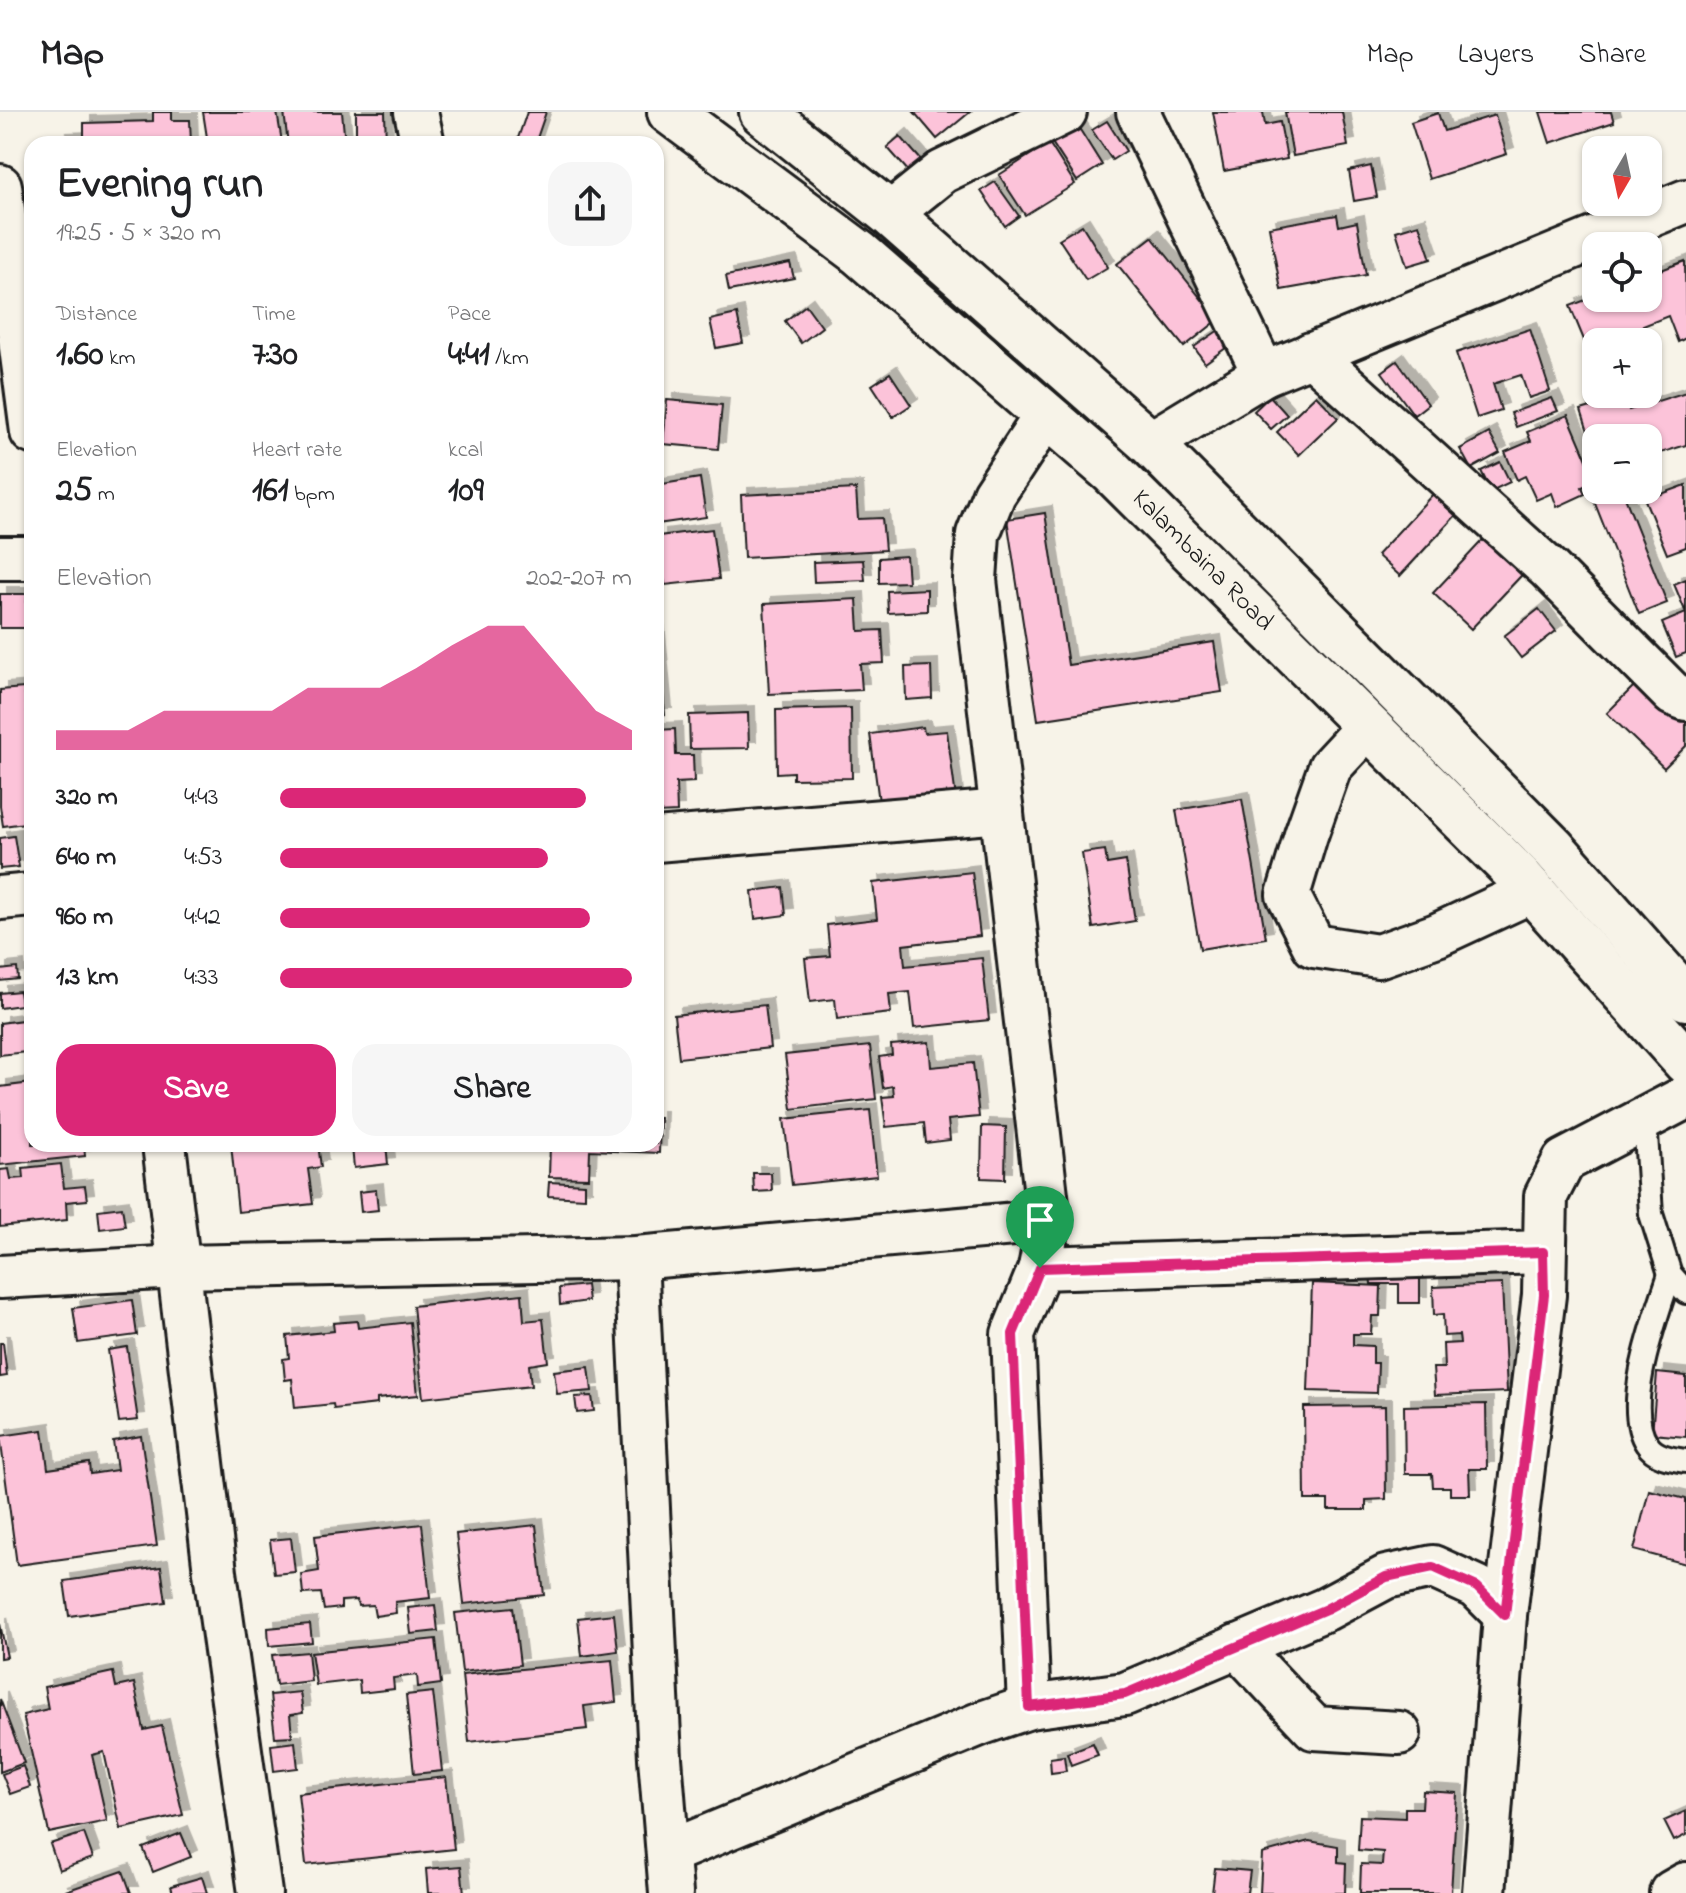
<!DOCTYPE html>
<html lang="en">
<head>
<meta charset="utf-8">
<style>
	:root { --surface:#fff; --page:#f6f6f6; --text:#202124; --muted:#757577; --line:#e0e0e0; --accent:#db2777 }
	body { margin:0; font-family:"Indie Flower",sans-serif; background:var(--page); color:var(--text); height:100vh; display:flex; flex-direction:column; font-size:30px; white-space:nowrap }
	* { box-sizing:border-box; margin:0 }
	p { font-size:26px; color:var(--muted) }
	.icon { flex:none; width:44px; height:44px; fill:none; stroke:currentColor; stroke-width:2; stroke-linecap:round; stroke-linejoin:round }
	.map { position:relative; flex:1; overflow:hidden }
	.side { position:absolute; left:24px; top:24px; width:640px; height:1016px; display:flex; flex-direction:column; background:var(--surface); border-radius:24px; box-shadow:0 2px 6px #0004 }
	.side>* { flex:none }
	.needle { width:52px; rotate:189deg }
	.buttons { position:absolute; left:1582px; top:24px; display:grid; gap:16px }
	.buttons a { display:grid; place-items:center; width:80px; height:80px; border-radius:16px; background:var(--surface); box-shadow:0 2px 6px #0004; font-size:40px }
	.pin { position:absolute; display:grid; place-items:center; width:68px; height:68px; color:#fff; margin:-82px -34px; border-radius:50% 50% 50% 0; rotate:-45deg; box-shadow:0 0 8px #0007 }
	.pin .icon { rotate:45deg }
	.round { display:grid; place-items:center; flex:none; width:84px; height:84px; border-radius:24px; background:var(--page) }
	.headline { display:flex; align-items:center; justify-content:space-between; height:136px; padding:0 32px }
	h1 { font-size:44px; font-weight:700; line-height:60px }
	.figures { display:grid; grid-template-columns:repeat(3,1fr); gap:12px; height:136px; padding:8px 32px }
	.figures div { display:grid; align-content:center }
	.figures b { font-size:34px; font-weight:700 }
	.figures small { font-size:22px; font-weight:400 }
	.figures p { font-size:22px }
	.chart { height:224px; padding:16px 32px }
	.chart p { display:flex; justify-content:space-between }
	.chart svg { width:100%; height:144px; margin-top:8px; fill:var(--accent); opacity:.7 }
	.cta { display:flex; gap:16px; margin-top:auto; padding:16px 32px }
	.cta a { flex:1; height:92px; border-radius:24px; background:var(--accent); color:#fff; font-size:32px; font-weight:700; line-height:92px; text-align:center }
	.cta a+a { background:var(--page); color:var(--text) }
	ul { padding:0 32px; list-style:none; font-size:26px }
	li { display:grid; grid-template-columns:128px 96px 1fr; align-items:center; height:60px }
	li i { height:20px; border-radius:10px; background:var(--accent) }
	header { display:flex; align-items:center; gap:48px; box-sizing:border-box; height:112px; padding:0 40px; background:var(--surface); border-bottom:2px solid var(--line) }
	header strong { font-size:38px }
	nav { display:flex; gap:44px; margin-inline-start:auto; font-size:28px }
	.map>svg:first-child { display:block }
	.building { fill:#fcc3d9; stroke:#1c1c1c; stroke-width:2; filter:url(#shadow) }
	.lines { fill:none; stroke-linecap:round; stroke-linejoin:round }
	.lane-casing { stroke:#1c1c1c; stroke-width:28 }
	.street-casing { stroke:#1c1c1c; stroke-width:48 }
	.secondary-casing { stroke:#1c1c1c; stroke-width:50 }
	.lane { stroke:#f7f3e8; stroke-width:22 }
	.street { stroke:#f7f3e8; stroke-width:42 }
	.secondary { stroke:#f7f3e8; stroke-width:44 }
	.route-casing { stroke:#fff; stroke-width:16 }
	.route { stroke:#db2777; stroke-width:10 }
	.labels { text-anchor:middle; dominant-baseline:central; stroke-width:8; stroke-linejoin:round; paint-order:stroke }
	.street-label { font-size:26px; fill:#1c1c1c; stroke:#f7f3e8 }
</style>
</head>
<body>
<header>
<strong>Map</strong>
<nav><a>Map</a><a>Layers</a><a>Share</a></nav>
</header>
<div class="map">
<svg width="1686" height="1781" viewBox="0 0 1686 1781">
	<defs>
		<filter id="shadow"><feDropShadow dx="7" dy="-7" stdDeviation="0" flood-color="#0004"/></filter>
	</defs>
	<rect width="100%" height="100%" fill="#f7f3e8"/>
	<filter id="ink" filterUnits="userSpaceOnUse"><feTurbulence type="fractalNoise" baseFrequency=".0125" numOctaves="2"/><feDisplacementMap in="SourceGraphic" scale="16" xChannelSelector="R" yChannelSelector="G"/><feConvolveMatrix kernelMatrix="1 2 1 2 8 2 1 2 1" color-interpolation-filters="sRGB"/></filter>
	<g filter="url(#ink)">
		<!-- building -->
		<g class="building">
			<polygon points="153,0 172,0 172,8 190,8 191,32 61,32 60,28 84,27 84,11 153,9"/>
			<polygon points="203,0 277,0 282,30 208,32"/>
			<polygon points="284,0 342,0 345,32 288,32"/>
			<polygon points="356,0 385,0 386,32 356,32"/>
			<polygon points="527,0 546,0 535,32 516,32"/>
			<polygon points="914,0 970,0 937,27"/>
			<polygon points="1213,0 1263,0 1265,13 1280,10 1287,47 1224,59"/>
			<polygon points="1285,0 1342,0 1348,34 1293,44"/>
			<polygon points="1540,0 1611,0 1614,10 1550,31"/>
			<polygon points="1438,1 1444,19 1495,3 1507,42 1429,67 1411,10"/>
			<polygon points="1107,9 1126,39 1112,48 1092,18"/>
			<polygon points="1077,13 1102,53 1077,69 1051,29"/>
			<polygon points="900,24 922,49 909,60 887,35"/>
			<polygon points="1049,31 1075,72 1025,103 999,63"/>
			<polygon points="1371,54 1377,85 1354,89 1349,59"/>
			<polygon points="995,70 1019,104 1005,114 981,79"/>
			<polygon points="1337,103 1339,114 1357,110 1366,163 1281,178 1269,115"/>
			<polygon points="1419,112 1431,147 1407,154 1396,119"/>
			<polygon points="1082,113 1108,155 1086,168 1059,127"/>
			<polygon points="1152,125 1218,208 1184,235 1117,152"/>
			<polygon points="1685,149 1686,226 1678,230 1668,204 1608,228 1609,230 1596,230 1596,257 1570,194 1596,184 1648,186 1648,163"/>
			<polygon points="790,151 794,166 729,179 726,164"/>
			<polygon points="806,193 822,215 801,231 785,209"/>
			<polygon points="737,202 743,231 716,236 710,208"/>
			<polygon points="1530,217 1550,279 1529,286 1521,263 1493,272 1501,298 1477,306 1456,241"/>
			<polygon points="1219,218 1230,233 1205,251 1194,235"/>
			<polygon points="1397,249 1428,292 1414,303 1382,260"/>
			<polygon points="890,261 911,293 893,305 872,273"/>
			<polygon points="1686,280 1686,333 1648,345 1648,326 1596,326 1596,344 1581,298 1625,285 1629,298"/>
			<polygon points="1316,283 1338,306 1299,343 1277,320"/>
			<polygon points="1270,284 1287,303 1271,317 1254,299"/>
			<polygon points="1552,286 1558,299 1516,315 1511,301"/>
			<polygon points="667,288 722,293 718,337 663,332"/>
			<polygon points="1568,303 1596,369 1582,375 1585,382 1557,395 1552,381 1536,388 1525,364 1517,368 1505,340 1531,329 1527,320"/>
			<polygon points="1489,321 1500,341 1471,357 1460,337"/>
			<polygon points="1500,350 1510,370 1491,379 1481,359"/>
			<polygon points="700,366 706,405 657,412 656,373"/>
			<polygon points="1686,373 1686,435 1667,442 1645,388"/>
			<polygon points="856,377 858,407 882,406 885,438 744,446 741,383"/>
			<polygon points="1607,378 1622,378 1667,491 1639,502 1592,384"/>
			<polygon points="1433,382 1456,403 1400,464 1377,443"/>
			<polygon points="1045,401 1068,553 1214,530 1222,580 1038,608 1007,407"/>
			<polygon points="1495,415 1533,451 1471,517 1433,481"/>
			<polygon points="712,417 719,467 665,473 663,461 656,462 656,432 659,431 659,424"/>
			<polygon points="906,444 908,470 879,471 879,446"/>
			<polygon points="863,448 865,468 814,470 813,450"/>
			<polygon points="1686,467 1686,541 1676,545 1662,511 1686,501 1674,472"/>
			<polygon points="927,477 927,499 888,501 887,479"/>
			<polygon points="0,482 27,482 26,516 0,516"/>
			<polygon points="857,487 859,519 882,518 884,551 860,552 862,578 769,582 764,492"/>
			<polygon points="1539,497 1556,519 1521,546 1504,524"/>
			<polygon points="656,507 665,603 656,603"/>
			<polygon points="931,554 932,586 906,588 905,555"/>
			<polygon points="1645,563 1686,603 1686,634 1664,656 1607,601"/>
			<polygon points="24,576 29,616 32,615 32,710 3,714 0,694 0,578"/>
			<polygon points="851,596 852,666 793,667 793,660 777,661 776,598"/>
			<polygon points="748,601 749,636 690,637 689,603"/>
			<polygon points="923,615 924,621 947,619 956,686 879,690 870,622"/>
			<polygon points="675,617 676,643 693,643 694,670 676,671 677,700 656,701 656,618"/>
			<polygon points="1242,687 1266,826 1200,837 1176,698"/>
			<polygon points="14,724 19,755 0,757 0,726"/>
			<polygon points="1105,738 1107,752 1126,749 1135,809 1093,816 1082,741"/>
			<polygon points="972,760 980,824 903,833 905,854 982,846 989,908 914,916 910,880 889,882 891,901 837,907 835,887 810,890 805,846 830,844 827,813 877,807 873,771"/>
			<polygon points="783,775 786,803 755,807 752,779"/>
			<polygon points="17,856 18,867 0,869 0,858"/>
			<polygon points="32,869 32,919 26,870"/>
			<polygon points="19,879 21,893 0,896 0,881"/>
			<polygon points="765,893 770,936 679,946 674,903"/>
			<polygon points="23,908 26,940 0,943 0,911"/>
			<polygon points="929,930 931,955 973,951 979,1005 948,1008 950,1028 926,1031 924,1011 886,1015 882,985 894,984 893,974 883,976 879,945 892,943 891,933"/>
			<polygon points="870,934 876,987 792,997 785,943"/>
			<polygon points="32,971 32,1032 84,1032 85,1044 0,1053 0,975"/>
			<polygon points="870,998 877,1064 792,1073 784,1007"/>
			<polygon points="656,1006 660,1006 659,1041 590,1038 589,1066 549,1065 550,1032 656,1032"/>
			<polygon points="982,1014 1006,1015 1005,1067 981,1066"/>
			<polygon points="231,1032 318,1032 321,1055 308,1057 313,1092 238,1100"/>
			<polygon points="386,1032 388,1052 354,1056 352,1035"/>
			<polygon points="61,1052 64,1076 85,1074 87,1088 66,1090 67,1108 0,1115 0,1058 9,1057 11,1067 24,1066 23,1056"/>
			<polygon points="753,1061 771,1061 772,1079 754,1080"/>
			<polygon points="549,1070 585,1072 585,1086 548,1084"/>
			<polygon points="376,1078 378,1098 361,1100 359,1080"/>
			<polygon points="122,1095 125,1114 100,1117 98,1098"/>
			<polygon points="1402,1158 1402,1167 1420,1167 1420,1191 1399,1191 1399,1172 1371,1172 1370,1159"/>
			<polygon points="1312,1171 1381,1174 1380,1204 1372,1204 1371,1222 1353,1222 1353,1233 1373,1234 1373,1251 1378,1251 1377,1281 1308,1279"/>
			<polygon points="1502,1172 1507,1280 1435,1283 1433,1256 1444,1256 1443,1232 1460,1231 1459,1223 1444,1224 1443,1202 1434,1203 1433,1175"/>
			<polygon points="586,1173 588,1189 560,1193 559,1176"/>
			<polygon points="522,1182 524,1209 543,1207 548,1250 529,1253 531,1274 423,1286 413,1194"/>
			<polygon points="132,1188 137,1223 78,1231 73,1196"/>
			<polygon points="357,1209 358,1216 410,1210 418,1283 377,1287 377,1292 334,1297 333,1292 295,1296 292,1267 285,1268 283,1247 289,1246 287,1224 334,1219 333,1211"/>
			<polygon points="0,1231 3,1231 7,1264 0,1265"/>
			<polygon points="127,1235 138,1308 119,1310 108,1238"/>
			<polygon points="589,1255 592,1279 557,1282 554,1259"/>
			<polygon points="1657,1261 1686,1264 1686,1325 1652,1322"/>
			<polygon points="592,1284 594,1299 577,1301 575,1285"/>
			<polygon points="1486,1292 1487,1357 1469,1357 1470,1383 1450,1383 1450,1375 1433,1375 1432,1362 1405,1362 1404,1294"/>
			<polygon points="1385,1294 1386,1387 1366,1388 1366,1398 1328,1398 1328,1388 1305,1388 1304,1295"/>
			<polygon points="43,1318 48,1357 89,1351 90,1362 117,1358 113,1329 141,1324 157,1434 17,1453 0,1324"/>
			<polygon points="1649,1378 1686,1387 1686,1452 1634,1438"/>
			<polygon points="422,1412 430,1486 395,1490 396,1501 375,1504 373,1493 358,1494 357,1488 341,1489 341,1496 324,1498 321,1481 303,1482 301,1462 319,1459 315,1424"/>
			<polygon points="536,1413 544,1483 464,1492 456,1422"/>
			<polygon points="291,1426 295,1460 274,1462 270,1428"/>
			<polygon points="161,1455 166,1490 69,1504 64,1469"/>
			<polygon points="435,1493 438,1519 411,1522 408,1496"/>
			<polygon points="513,1495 520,1553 462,1560 455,1501"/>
			<polygon points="614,1502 618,1539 582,1544 578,1506"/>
			<polygon points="0,1512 7,1545 0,1546"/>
			<polygon points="310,1512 312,1530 269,1534 268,1516"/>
			<polygon points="436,1527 441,1572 418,1575 417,1563 393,1566 394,1577 360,1581 359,1568 316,1573 311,1540"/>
			<polygon points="308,1540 311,1569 276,1573 272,1543"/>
			<polygon points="612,1548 616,1590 584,1594 587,1617 469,1630 462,1563"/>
			<polygon points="113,1560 116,1575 134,1571 144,1618 162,1614 183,1703 121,1717 104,1640 92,1643 107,1709 49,1721 23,1603 48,1597 44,1575"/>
			<polygon points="300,1580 303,1601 290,1603 292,1624 275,1625 270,1583"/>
			<polygon points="433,1580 442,1659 414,1662 406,1583"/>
			<polygon points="0,1587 24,1651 0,1660"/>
			<polygon points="295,1630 298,1656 274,1659 271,1633"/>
			<polygon points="1093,1631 1098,1643 1071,1653 1067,1641"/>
			<polygon points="1064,1644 1066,1659 1051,1661 1050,1646"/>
			<polygon points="23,1654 30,1675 10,1682 2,1662"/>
			<polygon points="446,1665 454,1737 306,1753 298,1681"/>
			<polygon points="1423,1679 1457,1681 1451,1781 1360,1781 1361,1752 1382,1753 1383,1740 1358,1738 1360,1704 1405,1706 1405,1696 1422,1696"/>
			<polygon points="1686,1699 1686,1723 1674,1729 1664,1709"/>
			<polygon points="84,1721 93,1746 59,1758 50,1732"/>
			<polygon points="181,1721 191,1745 153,1760 143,1736"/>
			<polygon points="1309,1729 1338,1734 1338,1750 1346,1751 1345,1781 1260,1781 1262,1742"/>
			<polygon points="461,1754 464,1781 428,1781 426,1757"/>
			<polygon points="1215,1756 1250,1759 1247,1781 1212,1781"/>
			<polygon points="123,1759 131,1781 60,1781"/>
			<polygon points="202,1765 207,1781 173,1781 171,1774"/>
		</g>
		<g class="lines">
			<defs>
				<g id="lane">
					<polyline points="1645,1006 1651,1102 1670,1162 1686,1180"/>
					<path d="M1670,1162C1657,1203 1621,1294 1647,1332C1655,1345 1672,1347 1686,1349"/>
				</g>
				<g id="street">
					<polyline points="416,0 423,32"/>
					<polyline points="1138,0 1264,262"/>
					<polyline points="0,74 32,320"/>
					<polyline points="890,102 942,60 1065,0"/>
					<polyline points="1311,242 1549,457 1673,582 1686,587"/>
					<polyline points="1150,331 1264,262 1686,89"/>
					<polyline points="0,446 32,446"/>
					<polyline points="1368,614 1330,655 1306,723 1288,783 1314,834 1378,844 1437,823 1532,779"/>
					<polyline points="656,728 1002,699"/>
					<polyline points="0,786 32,783"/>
					<polyline points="164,1032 215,1460 260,1781"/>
					<polyline points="636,1146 660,1646 671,1781"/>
					<polyline points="1040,1156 1543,1140"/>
					<polyline points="0,1165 178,1155 636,1146 1049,1109"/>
					<polyline points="1237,1534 1314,1616 1399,1621"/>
					<polyline points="1029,1595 1013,1222 1040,1156 1049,1109 975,468 978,422 994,382 1046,303"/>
					<polyline points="670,1740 982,1611 1029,1595 1125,1582 1326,1497 1386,1465 1433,1455 1477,1475 1505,1503"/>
					<polyline points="1484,1781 1505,1503 1544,1183 1546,1084 1564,1049 1686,985"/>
				</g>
				<g id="secondary">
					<polyline points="670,0 859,141 1111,359 1517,762 1686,950"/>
					<polyline points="762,0 890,102 1150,331 1554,737 1686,886"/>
					<polyline points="1672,1781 1686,1773"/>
				</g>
			</defs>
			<!-- lane casing -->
			<use href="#lane" class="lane-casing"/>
			<!-- street casing -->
			<use href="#street" class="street-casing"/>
			<!-- secondary casing -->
			<use href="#secondary" class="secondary-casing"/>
			<!-- lane -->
			<use href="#lane" class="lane"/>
			<!-- street -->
			<use href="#street" class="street"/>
			<!-- secondary -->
			<use href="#secondary" class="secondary"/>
		</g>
	</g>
	<g class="lines" filter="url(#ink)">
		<defs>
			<polygon id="route" points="1543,1140 1544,1183 1505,1503 1477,1475 1433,1455 1386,1465 1326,1497 1125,1582 1029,1595 1013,1222 1040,1156"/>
		</defs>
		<!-- route casing -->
		<use href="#route" class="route-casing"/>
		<!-- route -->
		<use href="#route" class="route"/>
	</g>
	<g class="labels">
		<!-- street labels -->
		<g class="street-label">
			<text transform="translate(1202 449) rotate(45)">Kalambaina Road</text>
		</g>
	</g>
</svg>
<div class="buttons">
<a><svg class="needle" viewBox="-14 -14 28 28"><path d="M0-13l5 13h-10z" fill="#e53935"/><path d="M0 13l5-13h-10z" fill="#757577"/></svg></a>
<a><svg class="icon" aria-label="locate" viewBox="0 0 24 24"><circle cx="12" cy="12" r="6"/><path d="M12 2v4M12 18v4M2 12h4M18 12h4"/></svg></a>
<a>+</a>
<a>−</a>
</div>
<div class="pin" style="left:1040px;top:1156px;background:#1e9e55"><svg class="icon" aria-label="arrive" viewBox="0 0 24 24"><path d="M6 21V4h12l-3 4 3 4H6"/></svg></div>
<section class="side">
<div class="headline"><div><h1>Evening run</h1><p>19:25 · 5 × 320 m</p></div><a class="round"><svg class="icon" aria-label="share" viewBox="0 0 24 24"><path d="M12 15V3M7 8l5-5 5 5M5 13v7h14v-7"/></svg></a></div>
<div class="figures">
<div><p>Distance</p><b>1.60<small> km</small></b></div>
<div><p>Time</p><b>7:30</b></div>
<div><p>Pace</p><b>4:41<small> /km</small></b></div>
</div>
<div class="figures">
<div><p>Elevation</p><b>25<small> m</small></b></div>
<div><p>Heart rate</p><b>161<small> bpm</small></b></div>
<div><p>kcal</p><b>109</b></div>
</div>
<div class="chart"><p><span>Elevation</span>202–207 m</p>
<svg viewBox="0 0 160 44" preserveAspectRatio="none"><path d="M0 44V38L10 38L20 38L30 32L40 32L50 32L60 32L70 25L80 25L90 25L100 19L110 12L120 6L130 6L140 19L150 32L160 38V44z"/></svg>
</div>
<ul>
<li><b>320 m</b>4:43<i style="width:87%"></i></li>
<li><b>640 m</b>4:53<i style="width:76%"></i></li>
<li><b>960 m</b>4:42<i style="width:88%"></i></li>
<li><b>1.3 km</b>4:33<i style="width:100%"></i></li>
</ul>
<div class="cta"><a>Save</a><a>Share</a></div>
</section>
</div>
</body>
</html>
